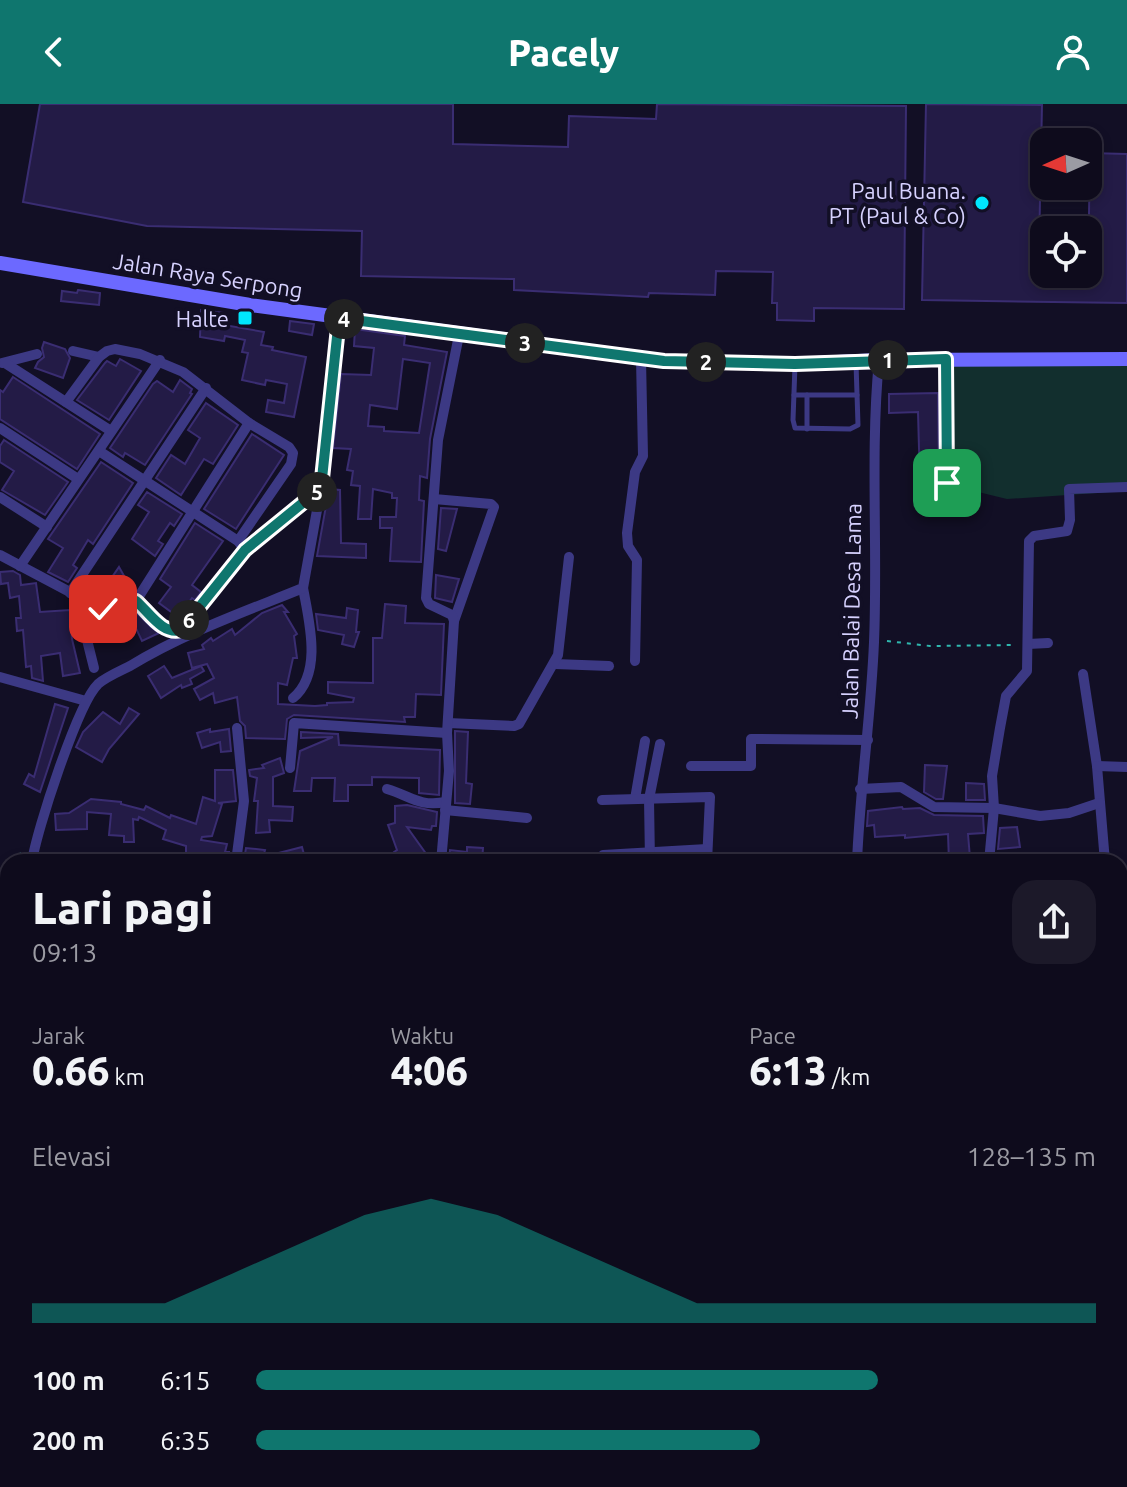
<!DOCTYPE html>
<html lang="id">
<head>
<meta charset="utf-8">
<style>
	:root { --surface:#0e0b1c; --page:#1c1929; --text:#f1f3f6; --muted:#9b9ba3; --line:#2e2b3b; --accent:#0f766e }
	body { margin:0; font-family:Ubuntu,sans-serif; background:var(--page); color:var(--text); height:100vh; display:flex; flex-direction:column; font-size:30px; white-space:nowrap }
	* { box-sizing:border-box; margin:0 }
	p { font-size:26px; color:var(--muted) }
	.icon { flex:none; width:44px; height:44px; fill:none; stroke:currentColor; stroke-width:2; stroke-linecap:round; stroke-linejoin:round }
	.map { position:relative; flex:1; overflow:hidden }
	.details { position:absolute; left:0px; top:750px; width:1128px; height:634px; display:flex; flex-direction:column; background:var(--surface); border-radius:24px 24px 0 0; box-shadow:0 4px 12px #0003,0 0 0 2px var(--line) }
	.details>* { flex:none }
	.needle { width:52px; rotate:267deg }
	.tools { position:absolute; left:1030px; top:24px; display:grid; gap:16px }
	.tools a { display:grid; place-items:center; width:72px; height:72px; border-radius:16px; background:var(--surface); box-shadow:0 4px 12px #0003,0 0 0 2px var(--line); font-size:40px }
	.pin { position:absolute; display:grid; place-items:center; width:68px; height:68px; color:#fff; margin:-34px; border-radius:16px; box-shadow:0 4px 12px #0006 }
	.km { position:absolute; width:40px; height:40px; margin:-20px; border-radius:50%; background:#222; color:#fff; font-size:22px; line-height:40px; text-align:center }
	.round { display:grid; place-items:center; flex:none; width:84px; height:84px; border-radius:24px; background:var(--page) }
	.summary { display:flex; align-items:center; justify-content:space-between; height:136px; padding:0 32px }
	h1 { font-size:44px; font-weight:800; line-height:60px }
	.stats { display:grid; grid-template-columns:repeat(3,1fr); gap:12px; height:136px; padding:8px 32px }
	.stats div { display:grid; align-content:center }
	.stats b { font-size:40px; font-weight:800 }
	.stats small { font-size:22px; font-weight:400 }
	.stats p { font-size:22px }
	.chart { height:224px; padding:16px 32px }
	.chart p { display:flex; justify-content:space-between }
	.chart svg { width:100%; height:144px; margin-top:8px; fill:var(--accent); opacity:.7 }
	ul { padding:0 32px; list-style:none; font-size:26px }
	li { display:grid; grid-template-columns:128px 96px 1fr; align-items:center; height:60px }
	li i { height:20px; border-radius:10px; background:var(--accent) }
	header { display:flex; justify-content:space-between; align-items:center; height:104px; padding:0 32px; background:var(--accent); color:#fff; font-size:36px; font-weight:800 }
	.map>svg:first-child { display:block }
	.green { fill:#122f2e }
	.building { fill:#231b46; stroke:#3a2d72; stroke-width:2; fill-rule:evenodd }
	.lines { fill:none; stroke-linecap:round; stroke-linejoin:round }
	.path { stroke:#2fb7ae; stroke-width:2; stroke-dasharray:4 6; stroke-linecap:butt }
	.lane { stroke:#3c3984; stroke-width:5 }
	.street { stroke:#3c3984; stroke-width:10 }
	.secondary { stroke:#6c69ff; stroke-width:14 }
	.route-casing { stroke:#fff; stroke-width:16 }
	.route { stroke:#0f766e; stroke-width:10 }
	.poi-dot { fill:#00e6fd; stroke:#120f25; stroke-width:3 }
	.labels { text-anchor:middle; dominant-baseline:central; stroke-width:7; stroke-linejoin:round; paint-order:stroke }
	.poi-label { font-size:22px; fill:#d7d2ff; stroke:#120f25; text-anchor:end }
	.street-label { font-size:22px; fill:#d7d2ff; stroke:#120f25 }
</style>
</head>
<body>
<header><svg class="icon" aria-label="back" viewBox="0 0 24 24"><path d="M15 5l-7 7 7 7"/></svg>Pacely<svg class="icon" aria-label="person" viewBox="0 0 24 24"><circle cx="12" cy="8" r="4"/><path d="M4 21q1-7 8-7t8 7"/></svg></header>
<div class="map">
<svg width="1127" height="1383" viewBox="0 0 1127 1383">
	<rect width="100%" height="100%" fill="#120f25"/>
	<!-- green -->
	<polygon class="green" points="1127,257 1127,387 1007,395 941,379 940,261"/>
	<!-- building -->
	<g class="building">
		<polygon points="40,0 453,0 453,40 568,43 569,12 656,15 657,0 906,2 904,205 814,204 814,217 777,216 777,199 772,199 773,168 716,167 715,191 649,189 648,193 514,186 514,175 361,172 362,127 147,122 23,98"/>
		<polygon points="926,0 1042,1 1039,144 1044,144 1044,170 1088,170 1090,49 1127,50 1127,199 922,196"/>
		<polygon points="78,186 100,189 99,201 61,197 62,187 77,189"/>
		<polygon points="201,206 225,209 224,221 264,228 261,241 273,243 272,246 306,253 294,313 266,308 268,296 284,299 287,280 266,276 265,281 242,276 248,249 242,248 245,236 225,232 224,237 200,233"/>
		<polygon points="290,217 314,220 312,231 289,227"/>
		<path d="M355,225L405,232L404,241L447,248L430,335L427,374L420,372L419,396L424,397L421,458L390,457L392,424H380V413H396L397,394H392V389L373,385L371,415H358L360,382L351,381L353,367L347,366L351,345L333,344L341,270L371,271L374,244L354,242ZM403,255L430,259L419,329L384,327V323L368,322L370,301L397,305Z"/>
		<polygon points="44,238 65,245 70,254 63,274 35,264 38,258 44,253 42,244"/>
		<polygon points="120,255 141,267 109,316 77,296 105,259 107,257 116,262"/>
		<polygon points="13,273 100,330 77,365 0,315 0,286 3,288"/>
		<polygon points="180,276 192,285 190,289 192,290 145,361 125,349 123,353 110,344 153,280 157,277 173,288"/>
		<polygon points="938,289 939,381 920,381 918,308 889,309 889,290"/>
		<polygon points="206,299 238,321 213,360 204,355 181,391 156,374 171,351 185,360 200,334 188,326"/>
		<polygon points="252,330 284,351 236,425 204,405"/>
		<polygon points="4,336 68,378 45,411 2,386 14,367 0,358 0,342"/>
		<polygon points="101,358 133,379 93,440 88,436 73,461 77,464 68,478 48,468 63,444 48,435"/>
		<polygon points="329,385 340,386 341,439 366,440 366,454 317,452"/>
		<polygon points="147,388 182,410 174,422 170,419 158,437 163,440 155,452 132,435 149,408 138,401"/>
		<polygon points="441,404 457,405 446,447 438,445"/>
		<polygon points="195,419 223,437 192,481 201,488 195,496 192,494 178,513 159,499 171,483 160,475"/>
		<polygon points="119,463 128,479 122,488 108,479"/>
		<polygon points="13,467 20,471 21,481 36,479 40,508 70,506 72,535 80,569 63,572 60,549 41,552 43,577 32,574 31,562 26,563 23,526 17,527 16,514 21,514 19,492 10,494 8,479 1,480 0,468"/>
		<polygon points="436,471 459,475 452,498 435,494"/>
		<polygon points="385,500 406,502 405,519 444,520 441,591 416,590 415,613 404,613 405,618 294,611 287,615 285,635 246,634 245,622 240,617 237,593 215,599 213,589 200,596 194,585 214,574 207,560 192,564 188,549 204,545 202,541 211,534 213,537 232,525 235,531 262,509 282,501 288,508 284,508 297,530 294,532 297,554 293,554 287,581 278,579 278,600 315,602 327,601 327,599 353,598 354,594 328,589 328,578 373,579 373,534 382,534"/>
		<polygon points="347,504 358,506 356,528 359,528 354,543 342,540 344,531 318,526 316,510 346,514"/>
		<polygon points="138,510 151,523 159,529 142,537 131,514"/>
		<polygon points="164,562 172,574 201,562 204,567 190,575 192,580 182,584 181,581 161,594 148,572"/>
		<polygon points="55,600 68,604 40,688 24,680 29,670 34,673"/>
		<polygon points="129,604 139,610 109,645 102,658 76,643 83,628 103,608 120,620"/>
		<polygon points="210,625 210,628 229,625 231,647 221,648 220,638 202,644 197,629"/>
		<polygon points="455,627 468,628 466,679 472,680 470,700 455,699"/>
		<polygon points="301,628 338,630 339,641 440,646 439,691 419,689 419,674 372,673 372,681 348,681 348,697 334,697 335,674 312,674 311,687 294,687 300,647 333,633 301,634"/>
		<polygon points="280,654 284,669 273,673 273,702 293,703 292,717 269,716 270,728 256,729 258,697 254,697 257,674 250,672 249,666 264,664 262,661"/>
		<polygon points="925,661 947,662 943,695 936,695 924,688"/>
		<polygon points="215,666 233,666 236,697 218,699 222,700 212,732 202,733 201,736 227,740 225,748 229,748 228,758 186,758 186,742 163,735 166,726 139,713 138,716 133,715 134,738 124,738 124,732 109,731 111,710 87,708 87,725 56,726 55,710 69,709 91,695 121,698 121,700 144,706 146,702 170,714 171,711 196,720 203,693 215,697"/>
		<polygon points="966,679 984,680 985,696 966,696"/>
		<polygon points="407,701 437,708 436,722 432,722 431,726 407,723 432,758 399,758 394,748 397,746 388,721 395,719 395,702"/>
		<polygon points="902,703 903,705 920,704 934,711 983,712 984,729 968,730 970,754 963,754 963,758 949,758 948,730 905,734 905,731 875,733 874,721 867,722 868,707"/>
		<polygon points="1017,723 1020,743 998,745 1000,724"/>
		<polygon points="302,743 306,758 244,756 246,744 265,746 263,753"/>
		<polygon points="467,743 483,744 482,758 449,758 450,746 467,748"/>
	</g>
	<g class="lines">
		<!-- path -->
		<g class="path">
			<polyline points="887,537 930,542 1016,541"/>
			<polyline points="12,758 21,749"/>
			<polyline points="0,769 8,762"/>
		</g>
		<!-- lane -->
		<g class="lane">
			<polyline points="795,261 793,316 795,324 850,325 858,321 856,259"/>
			<polyline points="794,291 857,291"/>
			<polyline points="807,325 807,291"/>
		</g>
		<!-- street -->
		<g class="street">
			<polyline points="73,247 99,253"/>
			<polyline points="946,255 947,379"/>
			<polyline points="2,259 37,250"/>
			<polyline points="5,259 111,327"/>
			<polyline points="66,298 99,253 107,247 115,245 140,250 183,268 249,319 289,343 293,349 291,360 238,437"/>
			<polyline points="0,324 78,375"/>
			<polyline points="99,347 238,437 241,441"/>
			<polyline points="0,393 47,423"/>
			<polyline points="434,395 491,400 494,403 454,517"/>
			<path d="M0,451L100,504H115L136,497C149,508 162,531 181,526L245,446L321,384"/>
			<polyline points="20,462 160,256"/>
			<polyline points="70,489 206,284"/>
			<polyline points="76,492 94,564"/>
			<polyline points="136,497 249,319"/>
			<polyline points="1028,540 1048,539"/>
			<polyline points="635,557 637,456 628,442 627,429 635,368 643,352 641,255"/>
			<polyline points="555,560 609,562"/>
			<polyline points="1083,570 1097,662 1105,758"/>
			<polyline points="0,573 86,597"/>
			<path d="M293,594C323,569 309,517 303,484"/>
			<polyline points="448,619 514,622 519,620 558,551 569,453"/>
			<polyline points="691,662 751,662 751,635 868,636"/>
			<polyline points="1097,662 1127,663"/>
			<polyline points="290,664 294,619 447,629"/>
			<path d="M387,685C411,692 418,703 446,698"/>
			<polyline points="860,685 901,683 934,703 994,704 1040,712 1069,709 1099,699"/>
			<polyline points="635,695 645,637"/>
			<polyline points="602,696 710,693 707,758"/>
			<polyline points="445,706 527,714"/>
			<polyline points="603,751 707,745"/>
			<path d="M32,758C36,728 78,599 98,580C106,573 120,567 130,562C184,529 244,508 303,484L321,384L339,214"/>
			<polyline points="236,758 244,697 237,624"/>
			<polyline points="441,758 449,667 447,629 454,517 452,511 429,500 426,494 438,336 459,231"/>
			<polyline points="650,758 649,695 660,640"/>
			<path d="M857,758C860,684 871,612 874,538C878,444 870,350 879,256"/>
			<polyline points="989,758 994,704 992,672 1000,624 1006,592 1027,567 1029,437 1034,432 1067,427 1070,416 1069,385 1127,383"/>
			<polyline points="1120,795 1127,809"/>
			<polyline points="0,1005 8,1004"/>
			<polyline points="0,1067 8,1057"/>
			<polyline points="1120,1096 1127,1091"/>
			<polyline points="0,1143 8,1145"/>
			<polyline points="0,1321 8,1318"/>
			<polyline points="496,1376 498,1383"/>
			<polyline points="689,1376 697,1383"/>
			<polyline points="950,1376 951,1383"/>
			<polyline points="1032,1376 1032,1383"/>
			<polyline points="36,1383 49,1376"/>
			<polyline points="618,1383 634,1376"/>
		</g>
		<!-- secondary -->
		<polyline class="secondary" points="0,159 250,201 664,257 795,260 879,256 1127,255"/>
	</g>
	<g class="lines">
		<defs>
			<path id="route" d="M103,505L136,497C149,508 162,531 181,526L245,446L321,384L339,214L664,257L795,260L946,255L947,379"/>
		</defs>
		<!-- route casing -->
		<use href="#route" class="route-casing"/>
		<!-- route -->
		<use href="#route" class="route"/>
	</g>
	<!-- markers -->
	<g class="poi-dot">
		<circle cx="982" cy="99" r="8"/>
		<rect x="237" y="206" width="16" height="16" rx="4"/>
	</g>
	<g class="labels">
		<!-- poi labels -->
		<g class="poi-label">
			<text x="966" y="86">Paul Buana.<tspan x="966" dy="25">PT (Paul &amp; Co)</tspan></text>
			<text x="229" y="214">Halte</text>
		</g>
		<!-- street labels -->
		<g class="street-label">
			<text transform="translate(208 171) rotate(9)">Jalan Raya Serpong</text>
			<text transform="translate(851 507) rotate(-89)">Jalan Balai Desa Lama</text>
		</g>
	</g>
</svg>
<div class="tools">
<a><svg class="needle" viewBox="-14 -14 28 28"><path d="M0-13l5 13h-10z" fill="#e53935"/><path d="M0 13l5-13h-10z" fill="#9b9ba3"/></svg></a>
<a><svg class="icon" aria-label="locate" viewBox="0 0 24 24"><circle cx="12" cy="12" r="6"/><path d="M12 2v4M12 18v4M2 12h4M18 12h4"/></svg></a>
</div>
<div class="pin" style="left:947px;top:379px;background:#1e9e55"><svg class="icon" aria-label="arrive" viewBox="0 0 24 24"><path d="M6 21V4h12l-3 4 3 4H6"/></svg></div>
<div class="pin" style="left:103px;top:505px;background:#d93025"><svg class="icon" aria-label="check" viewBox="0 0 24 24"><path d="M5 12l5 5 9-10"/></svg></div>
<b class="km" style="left:888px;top:256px">1</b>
<b class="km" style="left:706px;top:258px">2</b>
<b class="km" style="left:525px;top:239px">3</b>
<b class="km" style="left:344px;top:215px">4</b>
<b class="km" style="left:317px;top:388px">5</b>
<b class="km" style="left:189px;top:516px">6</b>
<section class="details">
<div class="summary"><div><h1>Lari pagi</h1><p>09:13</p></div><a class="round"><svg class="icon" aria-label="share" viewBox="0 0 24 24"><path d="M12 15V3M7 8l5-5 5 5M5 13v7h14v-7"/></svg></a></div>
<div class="stats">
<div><p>Jarak</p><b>0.66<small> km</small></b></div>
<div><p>Waktu</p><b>4:06</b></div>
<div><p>Pace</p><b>6:13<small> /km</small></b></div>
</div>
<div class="chart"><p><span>Elevasi</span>128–135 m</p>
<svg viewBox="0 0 160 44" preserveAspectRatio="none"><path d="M0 44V38L10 38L20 38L30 29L40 20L50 11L60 6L70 11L80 20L90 29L100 38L110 38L120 38L130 38L140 38L150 38L160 38V44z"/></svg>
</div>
<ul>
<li><b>100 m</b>6:15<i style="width:74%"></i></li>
<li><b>200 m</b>6:35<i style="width:60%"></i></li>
</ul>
</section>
</div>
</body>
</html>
